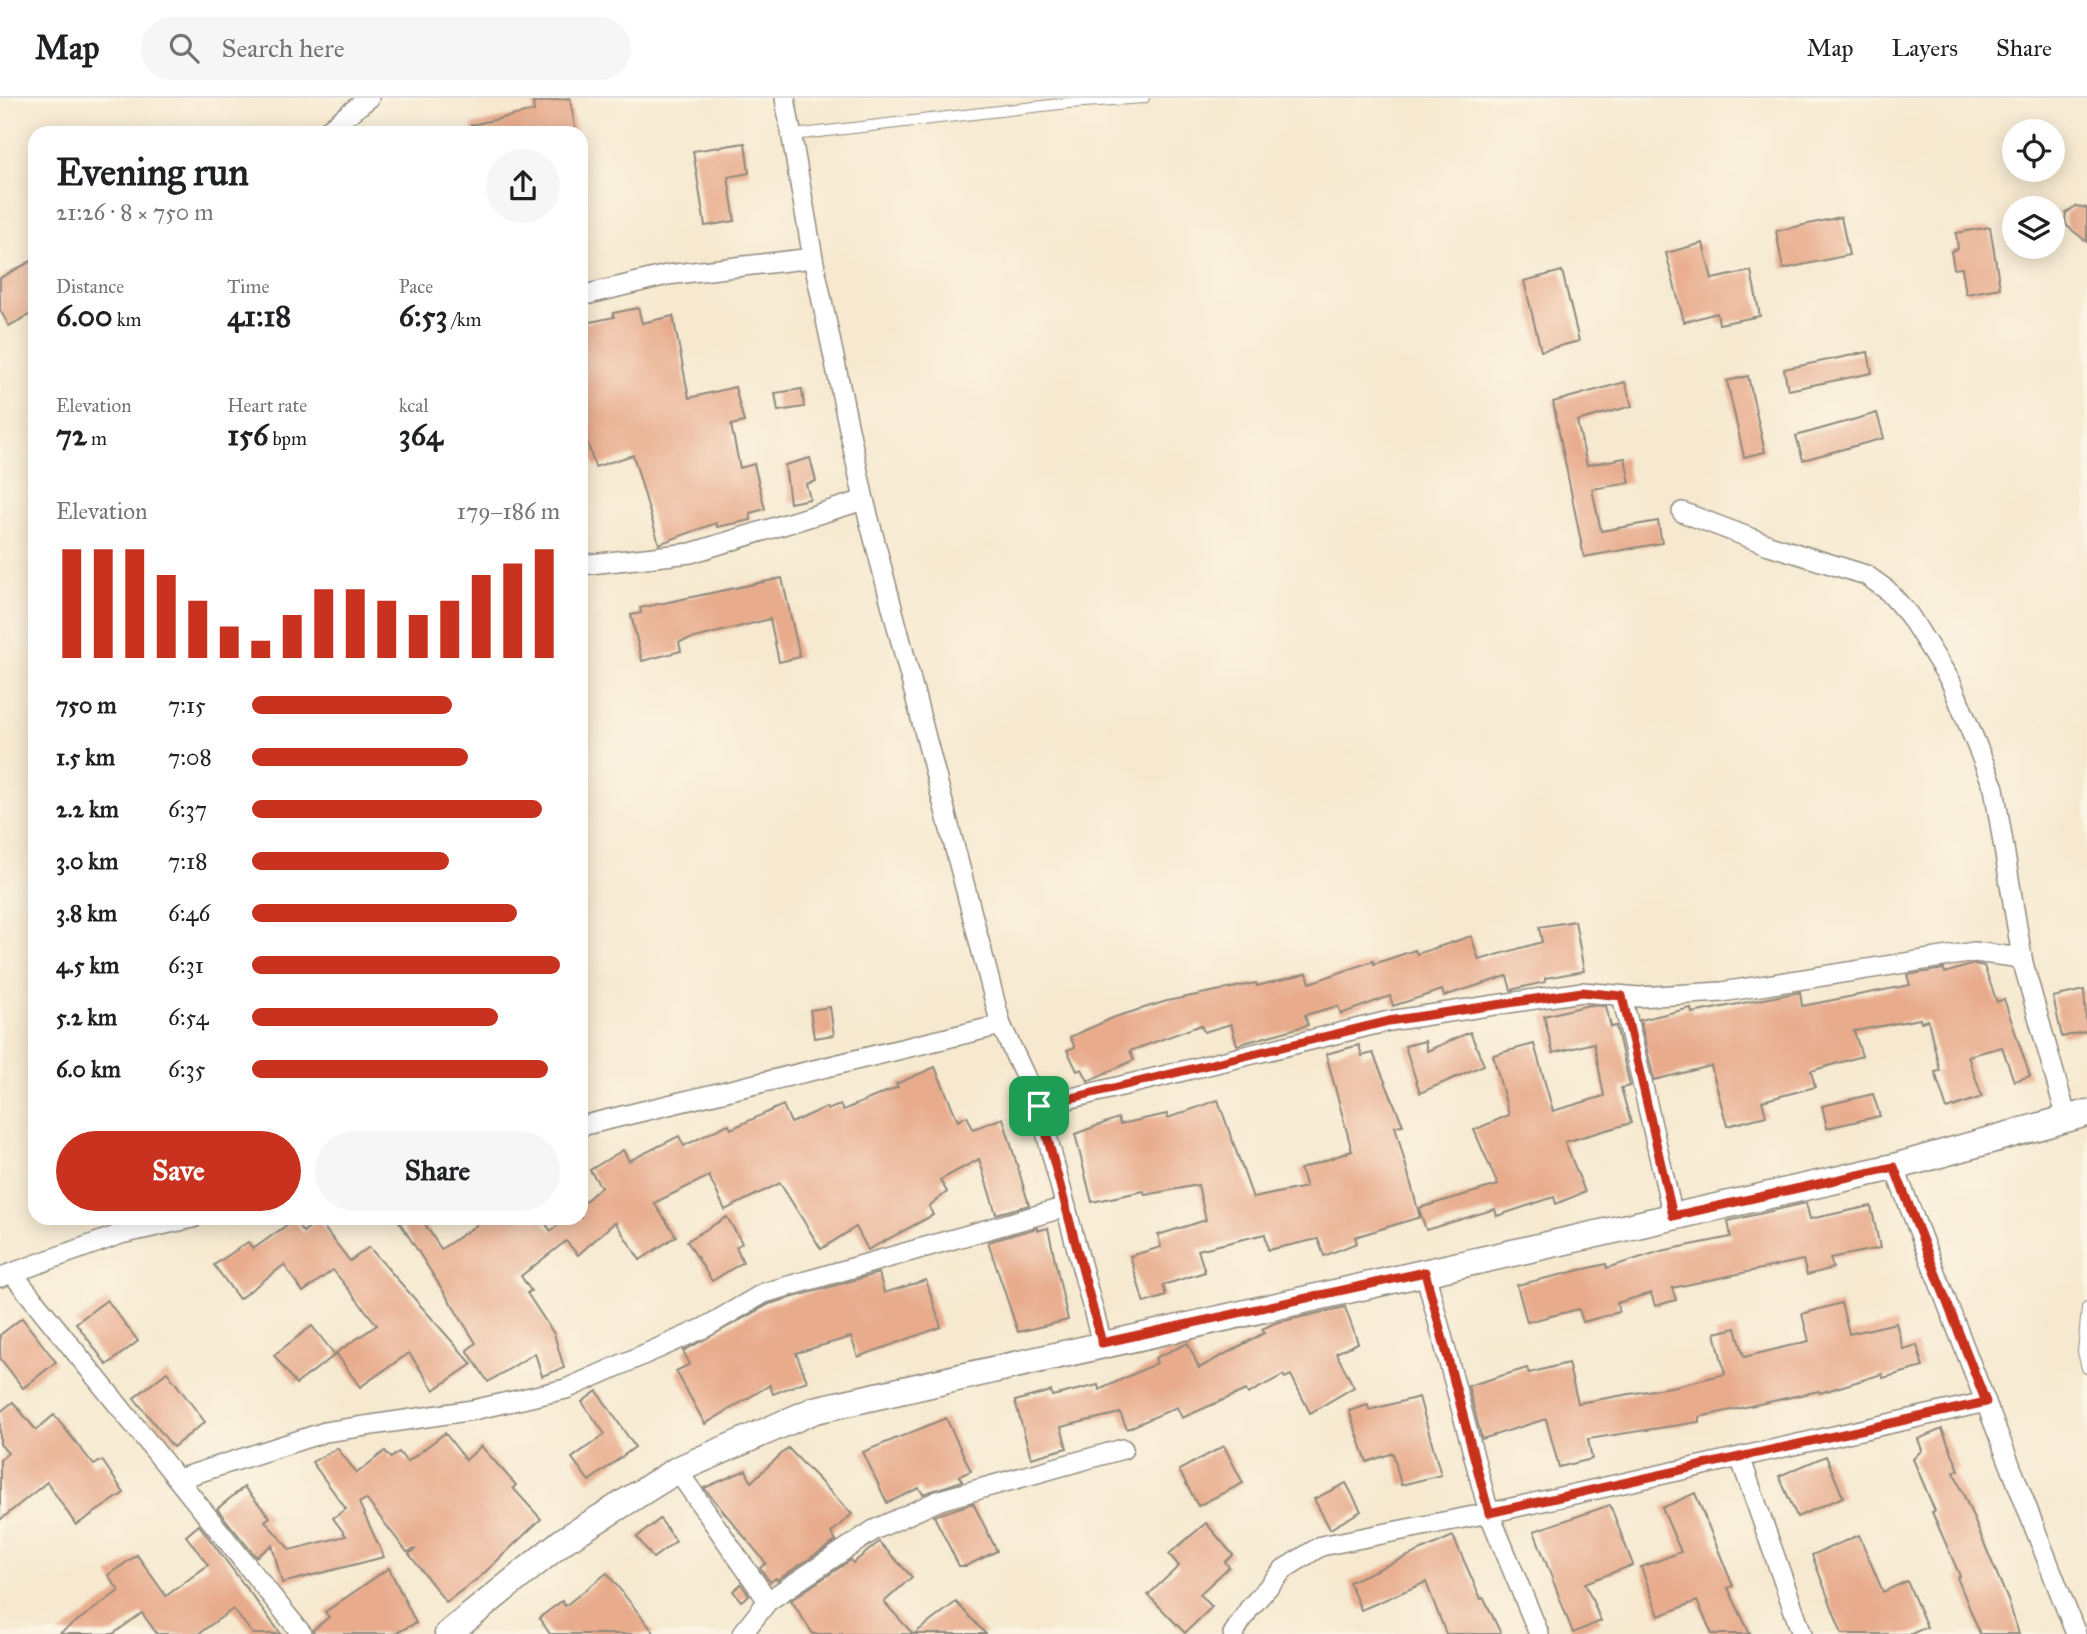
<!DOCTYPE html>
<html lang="en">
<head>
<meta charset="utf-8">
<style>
	:root { --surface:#fff; --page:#f6f6f6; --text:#202124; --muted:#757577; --line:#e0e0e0; --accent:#c8321e }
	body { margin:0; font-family:"IM FELL Great Primer",serif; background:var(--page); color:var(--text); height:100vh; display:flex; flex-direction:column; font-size:26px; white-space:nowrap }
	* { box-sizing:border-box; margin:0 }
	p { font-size:23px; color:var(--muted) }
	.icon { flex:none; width:38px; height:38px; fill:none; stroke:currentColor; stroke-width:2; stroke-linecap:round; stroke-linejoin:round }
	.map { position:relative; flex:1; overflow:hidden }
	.details { position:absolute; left:28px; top:28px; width:560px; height:1099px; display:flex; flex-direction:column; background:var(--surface); border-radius:21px; box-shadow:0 4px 18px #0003 }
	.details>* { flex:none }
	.buttons { position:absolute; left:2002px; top:21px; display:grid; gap:14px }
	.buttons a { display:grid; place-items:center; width:63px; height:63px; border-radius:50%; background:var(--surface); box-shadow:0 4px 18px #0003; font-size:35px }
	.pin { position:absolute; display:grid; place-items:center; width:60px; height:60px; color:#fff; margin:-30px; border-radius:14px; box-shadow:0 4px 10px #0006 }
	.round { display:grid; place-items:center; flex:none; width:74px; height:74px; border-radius:37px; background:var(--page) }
	.overview { display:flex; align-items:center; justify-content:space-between; height:119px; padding:0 28px }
	h1 { font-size:38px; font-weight:800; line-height:52px }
	.stats { display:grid; grid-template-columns:repeat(3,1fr); gap:10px; height:119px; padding:7px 28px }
	.stats div { display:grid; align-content:center }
	.stats b { font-size:30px; font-weight:800 }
	.stats small { font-size:19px; font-weight:400 }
	.stats p { font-size:19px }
	.chart { height:196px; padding:14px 28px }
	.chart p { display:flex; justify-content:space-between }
	.chart svg { width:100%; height:126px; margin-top:7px; stroke:var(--accent); stroke-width:6 }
	.cta { display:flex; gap:14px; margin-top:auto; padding:14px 28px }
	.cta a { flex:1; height:80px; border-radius:42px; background:var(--accent); color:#fff; font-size:28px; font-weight:800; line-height:80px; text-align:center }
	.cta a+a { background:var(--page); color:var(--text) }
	ul { padding:0 28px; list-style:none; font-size:23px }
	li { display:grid; grid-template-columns:112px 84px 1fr; align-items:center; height:52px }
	li i { height:18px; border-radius:9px; background:var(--accent) }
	header { display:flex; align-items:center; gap:42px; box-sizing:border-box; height:98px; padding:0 35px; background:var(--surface); border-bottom:2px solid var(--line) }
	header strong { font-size:33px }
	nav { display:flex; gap:38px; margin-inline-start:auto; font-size:24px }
	.search { width:490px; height:63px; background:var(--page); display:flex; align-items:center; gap:18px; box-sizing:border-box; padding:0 24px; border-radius:38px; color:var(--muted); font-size:26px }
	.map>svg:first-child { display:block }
	.building { fill:#e8ac8d }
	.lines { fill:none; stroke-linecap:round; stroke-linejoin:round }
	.lane-casing { stroke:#908a7e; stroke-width:12 }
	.street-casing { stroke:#908a7e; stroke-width:22 }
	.secondary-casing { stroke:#908a7e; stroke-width:29 }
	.lane { stroke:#fff; stroke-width:10 }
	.street { stroke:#fff; stroke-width:19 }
	.secondary { stroke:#fff; stroke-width:26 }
	.route-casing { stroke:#fff; stroke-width:14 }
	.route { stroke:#c8321e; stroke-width:9 }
</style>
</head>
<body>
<header>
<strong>Map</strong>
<div class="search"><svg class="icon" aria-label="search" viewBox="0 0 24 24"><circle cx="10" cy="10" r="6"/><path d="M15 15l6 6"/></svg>Search here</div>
<nav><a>Map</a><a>Layers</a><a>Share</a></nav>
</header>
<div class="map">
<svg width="2087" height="1536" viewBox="0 0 2087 1536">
	<rect width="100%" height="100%" fill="#fcf5e5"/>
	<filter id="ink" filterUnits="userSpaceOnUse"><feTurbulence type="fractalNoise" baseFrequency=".0143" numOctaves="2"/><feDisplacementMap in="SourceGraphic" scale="14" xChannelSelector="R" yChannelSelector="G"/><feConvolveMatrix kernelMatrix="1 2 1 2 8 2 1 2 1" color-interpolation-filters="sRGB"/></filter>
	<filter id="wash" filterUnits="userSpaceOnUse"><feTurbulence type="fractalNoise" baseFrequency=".00686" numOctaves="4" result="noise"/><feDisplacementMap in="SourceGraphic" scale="28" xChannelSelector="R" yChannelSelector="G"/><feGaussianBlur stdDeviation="1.57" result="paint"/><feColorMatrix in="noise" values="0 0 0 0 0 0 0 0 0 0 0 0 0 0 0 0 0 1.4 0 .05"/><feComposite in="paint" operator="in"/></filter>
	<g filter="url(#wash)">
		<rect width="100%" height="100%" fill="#f6e9d0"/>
		<g id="blocks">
			<!-- building -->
			<g class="building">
				<polygon points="570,0 576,35 472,35 471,27 534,13 533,5"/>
				<polygon points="745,45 749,75 728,79 735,123 705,128 693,53"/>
				<polygon points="2076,108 2087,110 2087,144 2067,128 2065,122 2066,115"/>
				<polygon points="1841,119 1849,157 1783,171 1776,133"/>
				<polygon points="1990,129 2000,190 1966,196 1962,170 1954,171 1951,153 1958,151 1956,135"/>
				<polygon points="1703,145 1712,181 1751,173 1760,218 1719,226 1717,215 1684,224 1666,155"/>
				<polygon points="35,161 35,214 9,228 0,212 0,180"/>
				<polygon points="1562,173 1579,243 1541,253 1524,183"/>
				<polygon points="638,210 642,225 673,218 689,300 735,289 744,324 731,327 740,370 754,366 765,411 750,415 751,422 717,429 716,425 659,446 633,357 595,369 583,330 587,329 581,313 581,226 614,219 613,215"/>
				<polygon points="1868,254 1872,275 1788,292 1784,271"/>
				<polygon points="1748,278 1765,354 1744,359 1727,283"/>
				<polygon points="1625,284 1632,308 1577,323 1587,367 1625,360 1630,385 1592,391 1601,433 1658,423 1662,445 1584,459 1553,304"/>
				<polygon points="802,291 804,309 778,313 775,295"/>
				<polygon points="1877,315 1884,340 1803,362 1796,338"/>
				<polygon points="810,360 816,383 806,386 810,401 790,405 785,367"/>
				<polygon points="782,480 800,559 779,564 770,521 679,544 681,553 642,563 631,517 641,515 640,510"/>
				<polygon points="1575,823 1584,873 1545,880 1545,884 1511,892 1507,878 1444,898 1442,892 1393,908 1390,898 1341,916 1338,908 1305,917 1308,927 1237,947 1231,926 1204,934 1201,927 1130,953 1134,962 1088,983 1082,971 1077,973 1067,952 1075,949 1070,939 1115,919 1167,903 1256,885 1257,888 1307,875 1310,885 1373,863 1374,866 1415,852 1417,856 1471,838 1479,862 1542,844 1539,829"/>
				<polygon points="1974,866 1984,868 1997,904 2004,901 2030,978 2014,983 2002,949 1968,958 1982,999 1947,1011 1935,974 1940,973 1928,922 1921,924 1920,921 1854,933 1862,958 1811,973 1815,989 1762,1003 1766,1018 1727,1028 1711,968 1654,982 1640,922 1691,910 1692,915 1800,894 1802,908 1910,887 1907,877 1944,871 1945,875"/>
				<polygon points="2084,892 2087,933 2062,939 2053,899"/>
				<polygon points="1589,907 1606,908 1611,929 1616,928 1630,988 1621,990 1631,1025 1565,1044 1585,1094 1556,1106 1554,1099 1497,1118 1495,1111 1426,1132 1419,1110 1498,1087 1474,1032 1509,1017 1493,957 1534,946 1553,1013 1604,998 1594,945 1553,955 1544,918"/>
				<polygon points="830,909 834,937 814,940 810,912"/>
				<polygon points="1470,934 1484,967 1420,995 1405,948 1425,943 1427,953"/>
				<polygon points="1359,947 1362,958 1373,955 1403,1027 1395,1028 1420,1119 1355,1139 1357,1145 1324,1158 1318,1141 1268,1152 1265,1136 1198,1152 1205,1174 1163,1187 1166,1198 1144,1205 1130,1158 1161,1149 1158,1137 1206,1122 1198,1087 1145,1097 1144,1093 1092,1104 1075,1036 1118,1020 1120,1026 1167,1016 1168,1020 1218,1002 1253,1100 1306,1089 1300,1071 1352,1053 1326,956"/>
				<polygon points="935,969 958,1023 967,1018 973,1031 1003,1020 1029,1107 996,1116 979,1061 940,1082 947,1094 929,1108 933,1117 868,1152 856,1129 821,1151 780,1085 725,1112 709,1078 654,1105 676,1138 640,1162 615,1124 578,1157 566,1143 521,1178 531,1193 527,1195 554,1236 564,1270 542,1278 535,1255 488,1284 467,1252 476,1245 397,1120 421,1120 441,1151 487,1120 541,1120 551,1133 566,1120 581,1120 581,1107 601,1089 590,1072 623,1052 629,1063 679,1038 684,1048 728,1026 731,1031 783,1007 791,1025 826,1009 827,1012 840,1007 843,1012 898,989 896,986"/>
				<polygon points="1873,996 1880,1018 1827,1030 1822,1008"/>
				<polygon points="1806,1105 1810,1121 1871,1108 1880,1150 1830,1160 1833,1170 1807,1177 1803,1162 1672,1190 1676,1202 1655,1208 1651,1195 1617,1205 1619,1214 1583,1224 1579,1211 1527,1224 1517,1187 1606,1166 1607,1170 1661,1153 1731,1139 1728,1123"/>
				<polygon points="727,1119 742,1145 736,1149 743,1164 712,1183 687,1143"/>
				<polygon points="294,1122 303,1134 318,1122 350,1163 369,1149 472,1266 434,1292 409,1255 360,1289 336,1255 377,1227 333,1172 303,1194 284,1167 239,1201 214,1167 248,1144 253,1151"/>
				<polygon points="1037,1130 1037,1133 1048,1130 1068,1222 1018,1234 988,1144"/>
				<polygon points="879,1175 884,1195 926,1182 941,1229 858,1259 851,1239 796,1255 807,1283 773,1296 770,1287 705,1326 676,1273 690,1266 683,1253 769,1206"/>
				<polygon points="107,1202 138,1243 107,1267 76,1225"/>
				<polygon points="1841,1205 1849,1236 1896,1225 1903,1251 1917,1247 1923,1269 1883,1280 1882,1276 1820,1295 1819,1293 1699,1319 1699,1324 1588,1341 1592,1361 1559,1369 1546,1321 1482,1341 1468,1288 1527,1270 1529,1275 1568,1265 1578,1305 1676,1288 1725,1276 1715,1235 1736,1230 1744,1259 1809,1243 1802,1216"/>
				<polygon points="1345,1209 1358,1245 1336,1255 1354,1289 1310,1315 1291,1277 1285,1280 1283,1277 1248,1296 1246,1292 1182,1320 1177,1309 1127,1331 1120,1315 1061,1329 1067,1350 1031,1360 1015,1303 1051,1293 1052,1298 1098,1287 1099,1292 1157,1265 1155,1260 1188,1245 1199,1270 1264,1235 1262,1231 1275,1225"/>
				<polygon points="22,1220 56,1264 23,1290 0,1260 0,1237"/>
				<polygon points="312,1228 335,1257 296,1286 274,1257"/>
				<polygon points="167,1274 205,1324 173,1349 134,1300"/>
				<polygon points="597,1293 635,1349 589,1383 572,1360 605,1336 582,1304"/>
				<polygon points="1419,1299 1441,1377 1401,1387 1393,1355 1367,1364 1349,1313 1368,1307 1369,1312"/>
				<polygon points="13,1304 36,1332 54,1317 94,1367 102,1362 124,1395 76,1427 47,1384 0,1422 0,1362 8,1355 0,1346 0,1314"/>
				<polygon points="946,1320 971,1373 959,1378 962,1383 923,1396 919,1390 887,1405 863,1354"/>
				<polygon points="1942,1331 1959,1372 1954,1374 2008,1502 2019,1536 1980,1536 1957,1479 1960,1478 1932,1414 1935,1413 1913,1361 1922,1352 1918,1341"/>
				<polygon points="445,1335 466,1362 481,1348 516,1387 513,1390 541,1421 481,1478 446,1504 409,1456 416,1451 407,1454 366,1401 359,1405 384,1459 282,1485 272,1447 256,1459 217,1411 244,1389 270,1419 265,1423 290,1452 346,1438 333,1420 346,1411 312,1364 337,1350 357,1375 385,1353 391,1360 399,1354 407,1364"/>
				<polygon points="1224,1348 1243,1385 1198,1408 1179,1372"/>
				<polygon points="788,1350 852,1416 831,1435 836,1443 777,1482 776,1480 770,1484 760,1470 766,1465 704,1390 746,1372 751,1384"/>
				<polygon points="1826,1358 1843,1399 1797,1419 1779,1378"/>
				<polygon points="1346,1385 1361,1413 1330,1431 1314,1401"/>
				<polygon points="1695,1395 1733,1488 1728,1490 1750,1536 1712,1536 1697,1503 1659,1518 1641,1469 1681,1454 1662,1410"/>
				<polygon points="973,1405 997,1453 966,1468 959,1468 934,1418"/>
				<polygon points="1610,1407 1633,1467 1585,1485 1601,1523 1573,1535 1534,1433"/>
				<polygon points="660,1421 676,1443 653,1460 637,1439"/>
				<polygon points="1206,1425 1233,1457 1225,1464 1229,1469 1200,1496 1212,1509 1185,1535 1148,1497 1179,1468 1169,1456"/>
				<polygon points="199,1427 281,1536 253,1536 233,1511 198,1536 157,1536 142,1515 113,1536 59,1536 119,1493 108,1477 137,1457 166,1498 208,1467 186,1438"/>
				<polygon points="1859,1437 1883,1494 1907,1483 1927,1529 1911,1536 1842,1536 1812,1457"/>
				<polygon points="1453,1438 1481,1501 1484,1500 1501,1536 1446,1536 1426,1484 1361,1512 1349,1484"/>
				<polygon points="879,1444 912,1479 884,1504 913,1536 813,1536 791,1502 851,1462 853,1465"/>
				<polygon points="389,1470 416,1525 394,1536 314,1536 313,1532 329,1519 325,1514"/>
				<polygon points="607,1475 655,1536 550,1536 539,1520 562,1503 565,1508"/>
				<polygon points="741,1486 749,1497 741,1503 733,1493"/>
				<polygon points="956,1504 986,1536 914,1536"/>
			</g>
		</g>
	</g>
	<g filter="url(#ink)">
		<use href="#blocks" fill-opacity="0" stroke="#908a7e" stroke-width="2"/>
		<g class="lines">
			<defs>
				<g id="lane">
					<polyline points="793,37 1068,5 1144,0"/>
					<polyline points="2087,1210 2083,1254 2087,1270"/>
				</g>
				<g id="street">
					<polyline points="785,0 813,160 864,402 1001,927 1039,1008 1102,1245"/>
					<polyline points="324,35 369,0"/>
					<polyline points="581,198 667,177 813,160"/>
					<polyline points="1682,414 1769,447 1866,477 1887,492 1909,517 1951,584 1994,690 2023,865 2067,1021"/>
					<polyline points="581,467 691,455 864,402"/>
					<polyline points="1622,898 1673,1118"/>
					<polyline points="1039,1008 1389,923 1582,894 1639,899 1722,894 1974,854 2014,859 2023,865"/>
					<polyline points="581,1028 1001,927"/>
					<polyline points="1894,1069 2076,1536"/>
					<polyline points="1425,1174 1489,1415 1539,1536"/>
					<polyline points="12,1175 302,1536"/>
					<polyline points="1,1179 121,1136 193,1120"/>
					<polyline points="1740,1359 1802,1536"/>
					<polyline points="677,1372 768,1503"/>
					<polyline points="178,1381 325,1334 473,1312 566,1291 704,1230 764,1195 1066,1109"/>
					<polyline points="742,1536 768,1503 874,1432 940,1402 1123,1351"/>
					<polyline points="1233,1536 1249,1511 1284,1471 1321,1448 1489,1415 1986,1304"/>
				</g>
				<polyline id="secondary" points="448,1536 563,1443 677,1372 815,1312 1894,1069 2087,1015"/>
			</defs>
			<!-- lane casing -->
			<use href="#lane" class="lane-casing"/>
			<!-- street casing -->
			<use href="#street" class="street-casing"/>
			<!-- secondary casing -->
			<use href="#secondary" class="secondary-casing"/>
			<!-- lane -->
			<use href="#lane" class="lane"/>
			<!-- street -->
			<use href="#street" class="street"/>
			<!-- secondary -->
			<use href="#secondary" class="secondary"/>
		</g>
	</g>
	<g class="lines" filter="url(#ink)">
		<defs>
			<polygon id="route" points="1582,894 1622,898 1673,1118 1894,1069 1986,1304 1489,1415 1425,1174 1102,1245 1039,1008 1389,923"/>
		</defs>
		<!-- route casing -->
		<use href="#route" class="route-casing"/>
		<!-- route -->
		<use href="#route" class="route"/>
	</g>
</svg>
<div class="buttons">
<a><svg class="icon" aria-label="locate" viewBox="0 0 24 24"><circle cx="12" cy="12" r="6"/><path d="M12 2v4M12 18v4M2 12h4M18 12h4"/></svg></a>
<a><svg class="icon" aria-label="layers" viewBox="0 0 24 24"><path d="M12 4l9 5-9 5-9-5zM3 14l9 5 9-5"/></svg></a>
</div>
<div class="pin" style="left:1039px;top:1008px;background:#1e9e55"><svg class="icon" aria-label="arrive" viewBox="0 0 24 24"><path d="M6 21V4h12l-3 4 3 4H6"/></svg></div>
<section class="details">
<div class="overview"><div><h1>Evening run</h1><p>21:26 · 8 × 750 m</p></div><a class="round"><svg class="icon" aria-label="share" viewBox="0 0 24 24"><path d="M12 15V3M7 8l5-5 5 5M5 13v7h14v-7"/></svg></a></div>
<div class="stats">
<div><p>Distance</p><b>6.00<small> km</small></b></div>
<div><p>Time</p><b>41:18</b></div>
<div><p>Pace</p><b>6:53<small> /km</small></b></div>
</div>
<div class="stats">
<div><p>Elevation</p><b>72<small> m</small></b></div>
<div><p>Heart rate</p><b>156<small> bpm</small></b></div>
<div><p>kcal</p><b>364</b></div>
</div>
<div class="chart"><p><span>Elevation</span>179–186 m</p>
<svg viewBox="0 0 160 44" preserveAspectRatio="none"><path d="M5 44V6M15 44V6M25 44V6M35 44V15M45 44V24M55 44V33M65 44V38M75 44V29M85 44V20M95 44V20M105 44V24M115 44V29M125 44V24M135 44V15M145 44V11M155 44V6"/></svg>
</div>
<ul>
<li><b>750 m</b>7:15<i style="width:65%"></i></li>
<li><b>1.5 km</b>7:08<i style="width:70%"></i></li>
<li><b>2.2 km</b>6:37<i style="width:94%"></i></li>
<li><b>3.0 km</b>7:18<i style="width:64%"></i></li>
<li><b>3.8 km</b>6:46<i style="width:86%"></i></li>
<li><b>4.5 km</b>6:31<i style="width:100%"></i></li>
<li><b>5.2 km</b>6:54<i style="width:80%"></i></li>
<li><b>6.0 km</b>6:35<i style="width:96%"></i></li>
</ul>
<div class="cta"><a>Save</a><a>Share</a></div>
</section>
</div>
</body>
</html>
